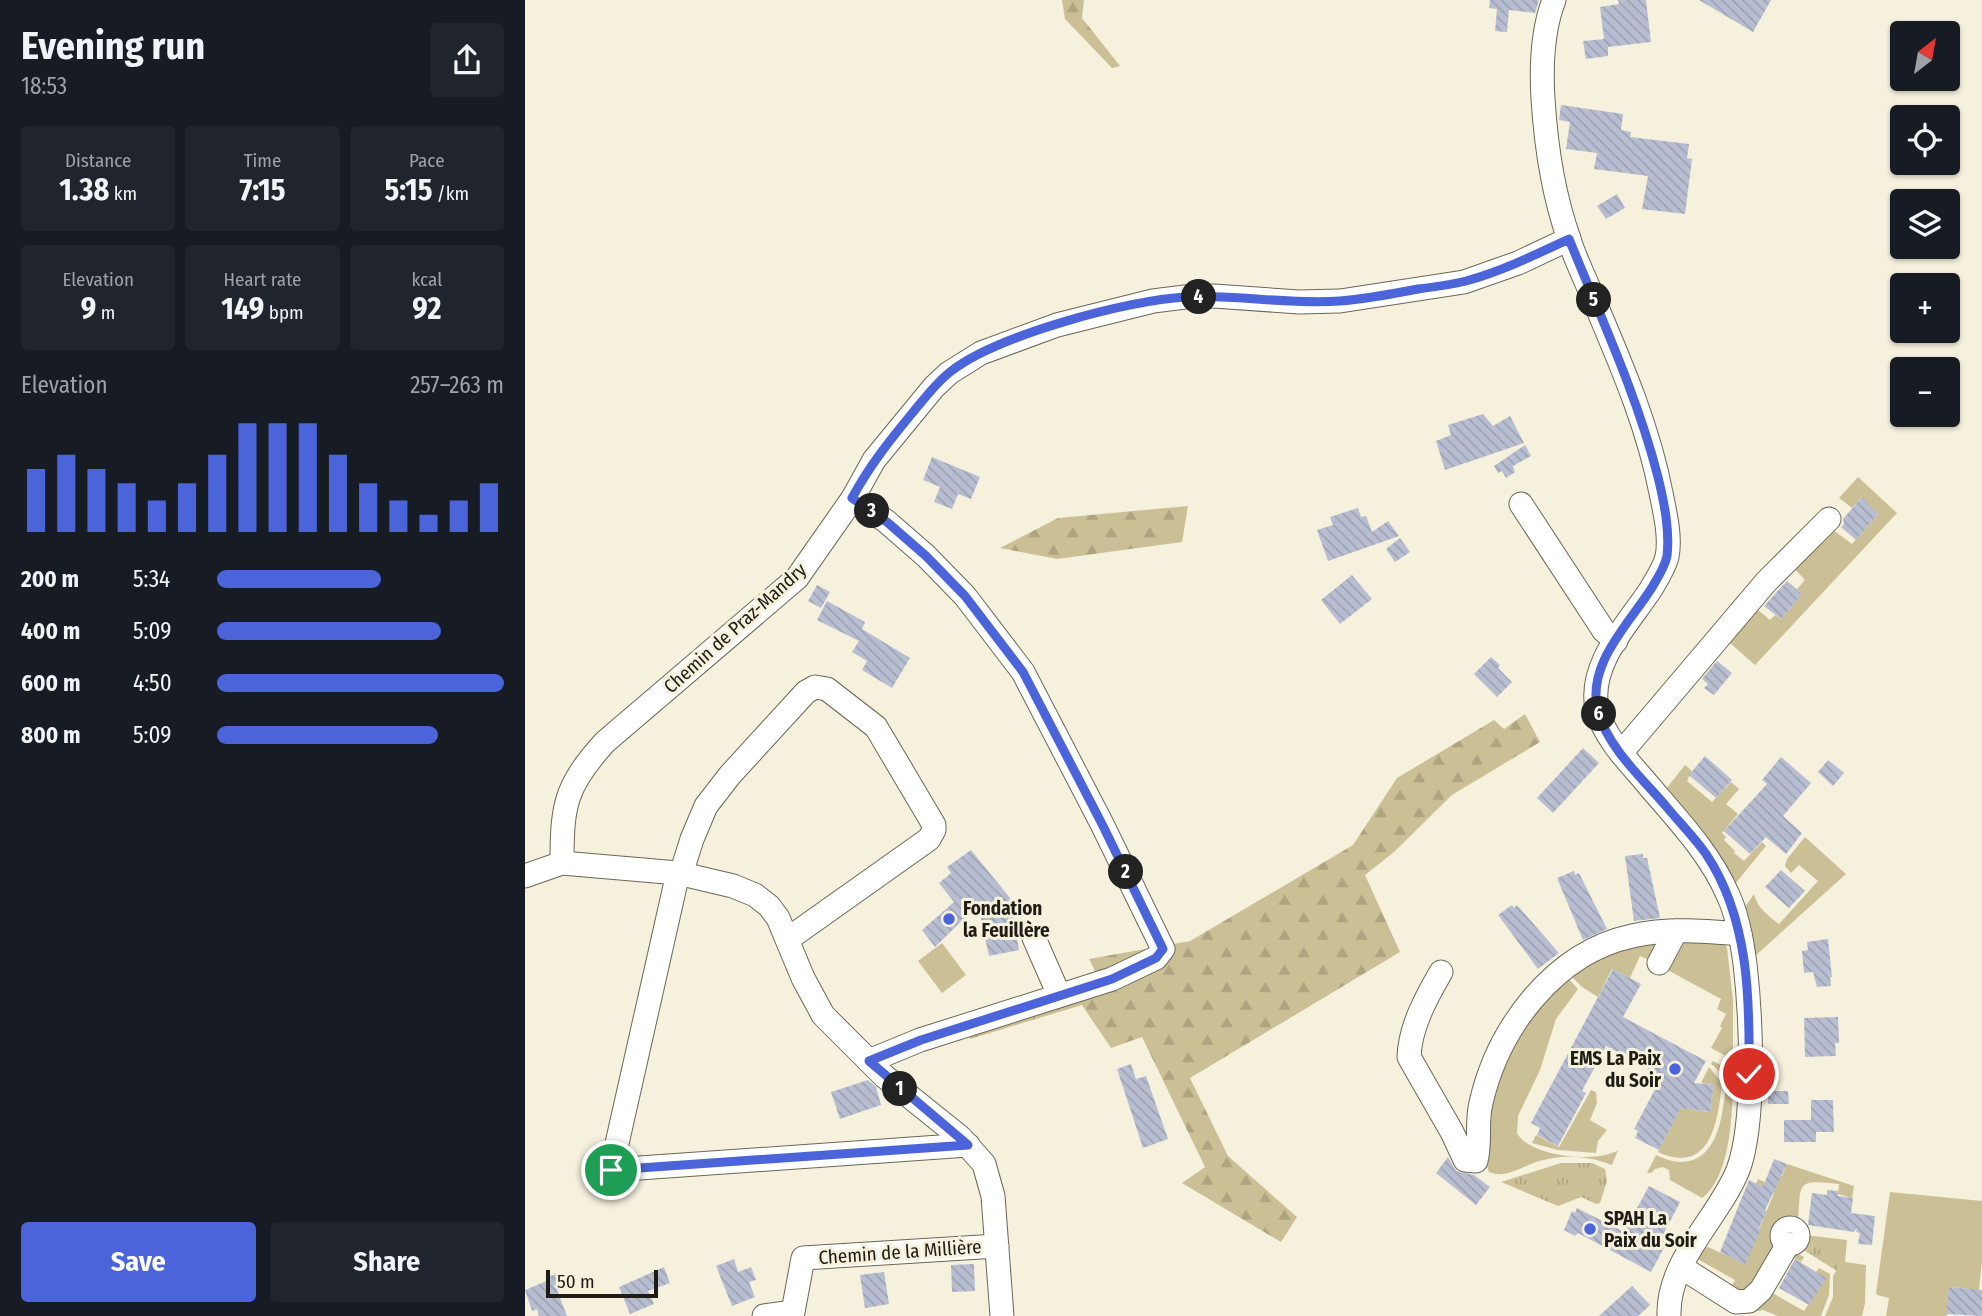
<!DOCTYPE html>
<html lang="en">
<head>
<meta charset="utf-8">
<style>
	:root { --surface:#171b24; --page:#20242c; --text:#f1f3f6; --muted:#9ea1a6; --accent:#4b64d9 }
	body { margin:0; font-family:"Fira Sans Condensed",sans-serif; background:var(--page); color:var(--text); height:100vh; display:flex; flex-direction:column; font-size:26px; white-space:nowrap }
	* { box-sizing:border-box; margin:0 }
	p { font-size:23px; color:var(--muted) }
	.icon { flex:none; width:38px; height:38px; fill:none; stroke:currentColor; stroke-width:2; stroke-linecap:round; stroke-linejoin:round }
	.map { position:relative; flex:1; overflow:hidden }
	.panel { display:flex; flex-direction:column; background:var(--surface); width:525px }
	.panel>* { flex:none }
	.needle { width:46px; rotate:31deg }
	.buttons { position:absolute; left:1365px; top:21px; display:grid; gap:14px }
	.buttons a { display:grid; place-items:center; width:70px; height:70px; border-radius:7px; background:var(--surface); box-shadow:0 2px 5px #0004; font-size:35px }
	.scale { position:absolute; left:21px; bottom:18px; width:112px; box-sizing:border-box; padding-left:7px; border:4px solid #1e1c15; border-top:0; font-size:19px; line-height:24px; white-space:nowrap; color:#1e1c15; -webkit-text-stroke:5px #f6f1dd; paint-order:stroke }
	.pin { position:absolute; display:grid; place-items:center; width:60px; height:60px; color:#fff; margin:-30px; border:4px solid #fff; border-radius:50%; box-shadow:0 2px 7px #0007 }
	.km { position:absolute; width:35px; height:35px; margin:-18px; border-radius:50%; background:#222; color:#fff; font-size:19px; line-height:35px; text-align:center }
	.round { display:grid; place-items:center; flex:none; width:74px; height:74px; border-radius:7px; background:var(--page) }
	.headline { display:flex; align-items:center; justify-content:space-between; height:119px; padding:0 21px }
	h1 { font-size:38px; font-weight:700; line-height:52px }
	.figures { display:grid; grid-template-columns:repeat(3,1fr); gap:10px; height:119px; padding:7px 21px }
	.figures div { display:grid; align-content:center; border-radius:7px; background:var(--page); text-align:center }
	.figures b { font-size:30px; font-weight:700 }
	.figures small { font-size:19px; font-weight:400 }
	.figures p { font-size:19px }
	.chart { height:196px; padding:14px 21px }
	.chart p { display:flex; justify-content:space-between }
	.chart svg { width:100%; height:126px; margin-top:7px; stroke:var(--accent); stroke-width:6 }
	.primary-button { display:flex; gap:14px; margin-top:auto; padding:14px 21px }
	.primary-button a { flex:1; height:80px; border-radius:7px; background:var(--accent); color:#fff; font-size:28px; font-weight:700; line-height:80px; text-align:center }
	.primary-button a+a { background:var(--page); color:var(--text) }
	ul { padding:0 21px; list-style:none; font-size:23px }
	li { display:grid; grid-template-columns:112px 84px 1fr; align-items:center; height:52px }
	li i { height:18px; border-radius:9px; background:var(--accent) }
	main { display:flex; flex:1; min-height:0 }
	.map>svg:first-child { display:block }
	.green { fill:#cbc095 }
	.forest { fill:url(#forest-firs) }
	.park { fill:url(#park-tufts) }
	.building { fill:url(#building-back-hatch) }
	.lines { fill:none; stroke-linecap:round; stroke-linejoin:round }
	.minor-casing { stroke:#6b6756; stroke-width:25 }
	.minor { stroke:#fff; stroke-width:23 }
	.route-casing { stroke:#fff; stroke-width:14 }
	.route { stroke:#4b64d9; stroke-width:9 }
	.poi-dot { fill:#4b64d9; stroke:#f6f1dd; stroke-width:2.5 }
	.labels { text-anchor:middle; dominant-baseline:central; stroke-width:6; stroke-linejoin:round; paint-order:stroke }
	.street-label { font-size:19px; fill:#1e1c15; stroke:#f6f1dd }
	.poi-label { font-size:19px; font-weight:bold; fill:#1e1c15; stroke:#f6f1dd; text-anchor:start }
</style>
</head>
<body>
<main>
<section class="panel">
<div class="headline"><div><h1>Evening run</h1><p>18:53</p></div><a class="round"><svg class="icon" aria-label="share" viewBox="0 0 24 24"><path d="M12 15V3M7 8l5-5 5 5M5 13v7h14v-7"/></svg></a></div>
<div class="figures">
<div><p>Distance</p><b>1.38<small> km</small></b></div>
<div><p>Time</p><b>7:15</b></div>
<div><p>Pace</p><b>5:15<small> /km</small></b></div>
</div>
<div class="figures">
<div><p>Elevation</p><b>9<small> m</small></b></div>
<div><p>Heart rate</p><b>149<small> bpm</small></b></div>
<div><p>kcal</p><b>92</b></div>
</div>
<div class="chart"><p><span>Elevation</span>257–263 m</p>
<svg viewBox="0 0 160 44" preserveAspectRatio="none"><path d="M5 44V22M15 44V17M25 44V22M35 44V27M45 44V33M55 44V27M65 44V17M75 44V6M85 44V6M95 44V6M105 44V17M115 44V27M125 44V33M135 44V38M145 44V33M155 44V27"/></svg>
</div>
<ul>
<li><b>200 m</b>5:34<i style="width:57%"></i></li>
<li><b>400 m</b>5:09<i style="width:78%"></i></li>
<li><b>600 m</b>4:50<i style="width:100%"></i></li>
<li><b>800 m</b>5:09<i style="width:77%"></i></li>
</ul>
<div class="primary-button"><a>Save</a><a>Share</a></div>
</section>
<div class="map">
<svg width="1457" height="1316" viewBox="0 0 1457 1316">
	<defs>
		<pattern id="forest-firs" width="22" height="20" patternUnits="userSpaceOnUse" patternTransform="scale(1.75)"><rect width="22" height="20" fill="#cbc095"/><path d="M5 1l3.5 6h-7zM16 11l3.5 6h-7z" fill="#aea480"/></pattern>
		<pattern id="park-tufts" width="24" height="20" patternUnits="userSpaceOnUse" patternTransform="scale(1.75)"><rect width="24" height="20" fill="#cbc095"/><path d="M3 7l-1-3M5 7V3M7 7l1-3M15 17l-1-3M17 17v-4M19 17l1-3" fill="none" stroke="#aea480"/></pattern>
		<pattern id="building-back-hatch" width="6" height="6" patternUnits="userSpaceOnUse" patternTransform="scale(1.75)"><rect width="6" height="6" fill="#b8bed1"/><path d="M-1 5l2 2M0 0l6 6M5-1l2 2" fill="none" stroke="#9ea3b3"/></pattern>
	</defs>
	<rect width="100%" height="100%" fill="#f6f1dd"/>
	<!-- green -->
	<g class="green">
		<polygon points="1333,477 1372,513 1230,665 1198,637 1227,605 1245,620 1250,615 1256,619 1277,594 1272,589 1280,580 1265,564 1307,529 1327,544 1353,514 1337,497 1327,508 1314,498"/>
		<polygon points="1160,765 1167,771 1162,781 1187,802 1206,782 1214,789 1201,804 1213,814 1197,833 1201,837 1199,840 1210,851 1209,853 1219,861 1237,842 1241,846 1210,884 1141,789"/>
		<path d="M1280,837L1321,874L1229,957L1217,911L1229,894C1233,909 1243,915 1254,924L1293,881L1274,865L1266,873L1260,866L1262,859Z"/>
		<polygon points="1154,937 1200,944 1202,948 1208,1000 1208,1060 1186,1048 1197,1028 1195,1026 1201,1014 1192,1009 1196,999 1137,967"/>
		<polygon points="1135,941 1126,961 1115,956 1105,978 1087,969 1073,997 1057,987 1043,973 1073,955"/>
		<polygon points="417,943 441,975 417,993 393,961"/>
		<path d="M1041,976L1053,989L1031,1019L1015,1070L993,1116L992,1133C1003,1156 1073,1164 1093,1150L1087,1165C1062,1155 1037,1154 1011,1162C996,1167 980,1179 964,1172L962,1167L958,1123L963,1093L971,1094L978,1068L995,1029Z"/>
		<path d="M1188,1061L1208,1072C1208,1106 1207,1177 1177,1198L1145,1180L1144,1170L1138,1167L1130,1169L1126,1173H1122L1131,1155C1174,1176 1193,1146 1198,1107C1199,1099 1203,1088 1200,1080C1198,1074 1191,1068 1186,1064Z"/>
		<path d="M1184,1067L1197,1083C1193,1121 1186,1176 1133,1152L1166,1088L1171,1091L1168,1110L1185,1112L1189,1085L1176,1083Z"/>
		<polygon points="1066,1090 1071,1092 1072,1103 1065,1120 1082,1130 1073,1141 1071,1153 1033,1150 1007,1143 1011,1135 1034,1147"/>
		<path d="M1262,1164L1329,1186L1327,1198L1313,1194L1314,1184C1270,1179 1276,1182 1273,1223L1272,1225L1262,1223L1254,1229L1252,1242L1232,1289L1203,1292L1210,1280L1169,1257L1178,1248L1183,1247L1220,1264L1249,1193L1231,1184L1233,1179L1248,1186L1253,1175L1257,1176Z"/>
		<polygon points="1365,1192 1457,1201 1457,1260 1453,1301 1444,1289 1424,1287 1422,1316 1361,1316 1364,1298 1352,1295 1351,1293"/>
		<polygon points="1280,1235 1322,1240 1320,1262 1341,1265 1340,1303 1337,1316 1300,1316 1308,1297 1308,1276 1317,1262 1288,1244 1285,1254 1274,1247"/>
		<polygon points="1268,1251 1279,1257 1276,1262 1266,1256 1244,1291 1279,1311 1300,1278 1291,1272 1294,1268 1305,1274 1304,1295 1296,1316 1253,1316 1238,1310 1228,1312 1217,1305"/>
	</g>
	<!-- forest -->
	<g class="forest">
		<polygon points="537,0 559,0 557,18 595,66 587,68 540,19"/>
		<polygon points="663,506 657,542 532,559 475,548 533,518"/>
		<polygon points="1000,714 1015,742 927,795 869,852 840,875 875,952 665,1078 703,1156 772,1217 756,1242 657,1183 680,1167 617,1037 586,1048 557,1005 445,1039 441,1020 573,976 564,959 665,941 828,845 872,778 969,720 979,729"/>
	</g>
	<!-- park -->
	<g class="park">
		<polygon points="1036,1163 1067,1163 1080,1169 1082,1181 1075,1203 1071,1204 1056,1197 1033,1206 976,1182"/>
		<polygon points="1288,1244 1318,1246 1317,1262 1312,1271 1285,1254"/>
	</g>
	<!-- building -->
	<g class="building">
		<polygon points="965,0 1014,0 1010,13 984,10 982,32 970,31 972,9 964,8"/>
		<polygon points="1093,0 1121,0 1126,42 1083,47 1083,56 1061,59 1058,41 1079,39 1075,7 1094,4"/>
		<polygon points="1174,0 1246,0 1228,32"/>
		<polygon points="1036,105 1098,114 1096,130 1106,132 1105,137 1164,144 1162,158 1167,159 1160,214 1117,209 1123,176 1069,169 1072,153 1041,149 1045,122 1034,120"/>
		<polygon points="1092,194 1100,208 1081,219 1072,206"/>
		<polygon points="958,414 968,426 985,416 999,443 920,470 911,441 926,435 923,425"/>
		<polygon points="1000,445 1006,456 988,466 990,472 981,478 977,471 973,473 969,466"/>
		<polygon points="407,457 455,477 446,499 433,494 427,509 409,502 415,487 398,480"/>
		<polygon points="1337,497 1353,514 1331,540 1316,527 1319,524 1318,519"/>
		<polygon points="833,508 836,517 841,516 847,532 863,521 874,536 803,561 792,530 808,525 805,517"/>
		<polygon points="875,538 885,552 870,562 861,549"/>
		<polygon points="827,575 847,599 815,624 796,600"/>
		<polygon points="1262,581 1277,594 1256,619 1239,606"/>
		<polygon points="292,585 305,592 296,608 283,601"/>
		<polygon points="302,601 340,622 337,629 385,658 367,688 337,670 342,661 327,652 334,641 292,620"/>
		<polygon points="966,657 975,665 973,668 987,682 972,697 949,674"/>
		<polygon points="1192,661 1207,673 1189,695 1179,688 1183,684 1177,679"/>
		<polygon points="1058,748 1074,763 1028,813 1012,798"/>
		<polygon points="1180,756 1207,780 1191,798 1164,775"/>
		<polygon points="1256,757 1286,783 1258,816 1277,833 1261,854 1241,837 1225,854 1199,831 1242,784 1237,780"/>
		<polygon points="1303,760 1319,773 1308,786 1293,772"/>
		<polygon points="446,850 485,898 494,950 464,956 453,905 410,947 397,930 429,902 414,883 426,873 422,867"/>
		<polygon points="1118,854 1118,858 1122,858 1135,918 1109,921 1100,856"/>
		<polygon points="1256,870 1280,891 1264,908 1240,887"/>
		<polygon points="1049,871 1050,875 1054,873 1082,929 1058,940 1032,878"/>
		<polygon points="987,905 989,908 992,905 1034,953 1013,969 973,915"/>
		<polygon points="1303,939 1307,977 1305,977 1306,986 1292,987 1288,972 1279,973 1277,951 1283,950 1282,942"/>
		<polygon points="1088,969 1116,984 1098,1017 1181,1061 1169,1083 1189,1085 1185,1112 1156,1108 1134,1150 1110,1138 1113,1131 1109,1129 1137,1076 1081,1046 1057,1091 1061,1093 1033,1146 1012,1135 1015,1128 1006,1123"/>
		<polygon points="1313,1017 1314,1043 1310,1043 1311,1056 1280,1057 1279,1018"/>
		<polygon points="606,1064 611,1079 621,1076 643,1139 618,1148 592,1069"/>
		<polygon points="343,1080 351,1087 356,1105 315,1119 306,1092"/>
		<polygon points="1243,1091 1263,1091 1264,1104 1243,1104"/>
		<polygon points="1286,1100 1308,1100 1309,1132 1291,1132 1291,1142 1259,1142 1259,1120 1286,1120"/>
		<polygon points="923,1157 931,1171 949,1175 965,1187 951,1205 911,1173"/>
		<polygon points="1249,1159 1262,1164 1240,1210 1242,1211 1234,1228 1236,1229 1220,1265 1195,1252 1224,1180 1238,1187"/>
		<polygon points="1124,1186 1155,1202 1136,1239 1142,1242 1126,1272 1053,1233 1050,1236 1039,1230 1047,1211 1050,1213 1052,1208 1099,1232"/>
		<polygon points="1302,1190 1313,1191 1313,1196 1328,1198 1326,1213 1350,1216 1347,1245 1333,1244 1335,1233 1331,1232 1332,1228 1329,1232 1283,1225 1287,1193 1302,1195"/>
		<polygon points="209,1259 213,1272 226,1267 231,1280 224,1282 230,1297 207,1306 191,1266"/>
		<polygon points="1270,1259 1301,1278 1284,1305 1254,1288"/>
		<polygon points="449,1264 450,1291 427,1292 426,1265"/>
		<polygon points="139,1267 145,1283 123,1291 129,1304 105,1314 94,1287"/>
		<polygon points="359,1272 364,1304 340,1308 335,1275"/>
		<polygon points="33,1273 39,1287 32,1290 42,1316 14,1316 12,1309 7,1311 0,1290 24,1280 23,1277"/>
		<polygon points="1107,1286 1125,1305 1113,1316 1074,1316"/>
		<polygon points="1424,1287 1457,1290 1457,1316 1421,1314"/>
	</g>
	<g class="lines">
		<defs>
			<g id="minor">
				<path d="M1029,0C1017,31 1016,66 1018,99C1021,146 1028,194 1044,239C1050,259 1060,278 1068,298C1095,362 1123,425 1136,493C1140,513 1146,537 1142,557C1139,568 1132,579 1126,589C1103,624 1063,664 1072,709C1079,737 1101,759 1119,780C1149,816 1184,851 1203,895C1213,916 1217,941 1220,964C1226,1015 1231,1122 1213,1170C1193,1219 1142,1261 1144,1316"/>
				<polyline points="328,498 362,522 401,556 440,596 498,672 577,824 638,949 631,958 587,979 395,1040 344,1061"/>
				<polyline points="996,504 1079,631 1091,641"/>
				<polyline points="1096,753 1241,582 1304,519"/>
				<path d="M37,863C37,805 40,786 80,742L272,578L328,498L349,460L409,387L424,373L456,353L532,325L628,301L660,297L689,296L774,302L815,301L939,282L993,263L1044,239"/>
				<polyline points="153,873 86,1170 443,1145"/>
				<polyline points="156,874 167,839 181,806 205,775 281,692 290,687 302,689 351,727 409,825 409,830 404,839 263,939"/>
				<polyline points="0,876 37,863 153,873 208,886 230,895 244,906 253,918 278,978 298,1015 359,1076 435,1137 459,1164 468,1196 477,1316"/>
				<polyline points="509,938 534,995"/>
				<polyline points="1134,963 1151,931"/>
				<path d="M916,972C901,998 885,1027 884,1057L927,1132L940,1160L951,1161C956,1141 951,1122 956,1103C973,1028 1029,953 1107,936C1143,928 1178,931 1215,934"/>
				<circle cx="1265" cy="1236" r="8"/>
				<polyline points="1156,1267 1211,1302 1224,1301 1236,1290 1263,1244"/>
				<polyline points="239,1316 268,1312 278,1258 472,1246"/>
			</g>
		</defs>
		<!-- minor casing -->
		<use href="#minor" class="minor-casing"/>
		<!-- minor -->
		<use href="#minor" class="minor"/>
	</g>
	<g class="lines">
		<defs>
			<path id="route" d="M86,1170L443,1145L344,1061L396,1040L587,979L631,958L638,949L577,824L498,672L440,596L401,556L362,522L327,498C345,465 365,440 389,411C400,398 411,383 425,372C470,336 602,300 661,297C712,294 763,305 815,301C841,299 867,294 893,289C909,287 925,285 941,281C977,271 1010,255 1044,239C1076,318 1112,395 1133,477C1139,502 1145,530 1142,556C1140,567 1132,579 1126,589C1103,625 1061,665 1073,711C1083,748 1116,777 1140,805C1153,821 1169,837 1181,854C1224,918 1225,999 1224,1074"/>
		</defs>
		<!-- route casing -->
		<use href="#route" class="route-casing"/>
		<!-- route -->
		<use href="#route" class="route"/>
	</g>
	<!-- markers -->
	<g class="poi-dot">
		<circle cx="424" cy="919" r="7"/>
		<circle cx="1150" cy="1069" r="7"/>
		<circle cx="1065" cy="1229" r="7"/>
	</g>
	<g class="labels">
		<!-- street labels -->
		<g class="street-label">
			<text transform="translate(210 628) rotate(-42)">Chemin de Praz-Mandry</text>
			<text transform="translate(375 1252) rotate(-4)">Chemin de la Millière</text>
		</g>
		<!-- poi labels -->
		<g class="poi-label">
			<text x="438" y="908">Fondation<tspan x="438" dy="22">la Feuillère</tspan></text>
			<text x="1136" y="1058" text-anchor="end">EMS La Paix<tspan x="1136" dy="22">du Soir</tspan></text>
			<text x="1079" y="1218">SPAH La<tspan x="1079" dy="22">Paix du Soir</tspan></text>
		</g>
	</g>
</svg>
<div class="buttons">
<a><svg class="needle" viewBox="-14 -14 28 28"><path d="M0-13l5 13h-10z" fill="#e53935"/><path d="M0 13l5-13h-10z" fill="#9ea1a6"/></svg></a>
<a><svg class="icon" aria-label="locate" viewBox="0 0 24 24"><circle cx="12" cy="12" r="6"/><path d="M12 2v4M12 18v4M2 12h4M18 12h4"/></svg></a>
<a><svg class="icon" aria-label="layers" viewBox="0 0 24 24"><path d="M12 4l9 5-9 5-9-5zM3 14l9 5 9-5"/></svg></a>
<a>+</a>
<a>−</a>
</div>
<div class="scale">50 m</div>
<div class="pin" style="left:86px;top:1170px;background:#1e9e55"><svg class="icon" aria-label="arrive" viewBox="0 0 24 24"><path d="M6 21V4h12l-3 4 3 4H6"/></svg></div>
<div class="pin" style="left:1224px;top:1074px;background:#d93025"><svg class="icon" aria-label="check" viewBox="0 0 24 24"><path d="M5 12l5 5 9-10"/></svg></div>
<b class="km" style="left:375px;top:1089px">1</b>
<b class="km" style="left:601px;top:872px">2</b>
<b class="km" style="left:347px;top:511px">3</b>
<b class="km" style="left:674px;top:297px">4</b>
<b class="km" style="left:1069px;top:300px">5</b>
<b class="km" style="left:1074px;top:714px">6</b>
</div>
</main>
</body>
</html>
